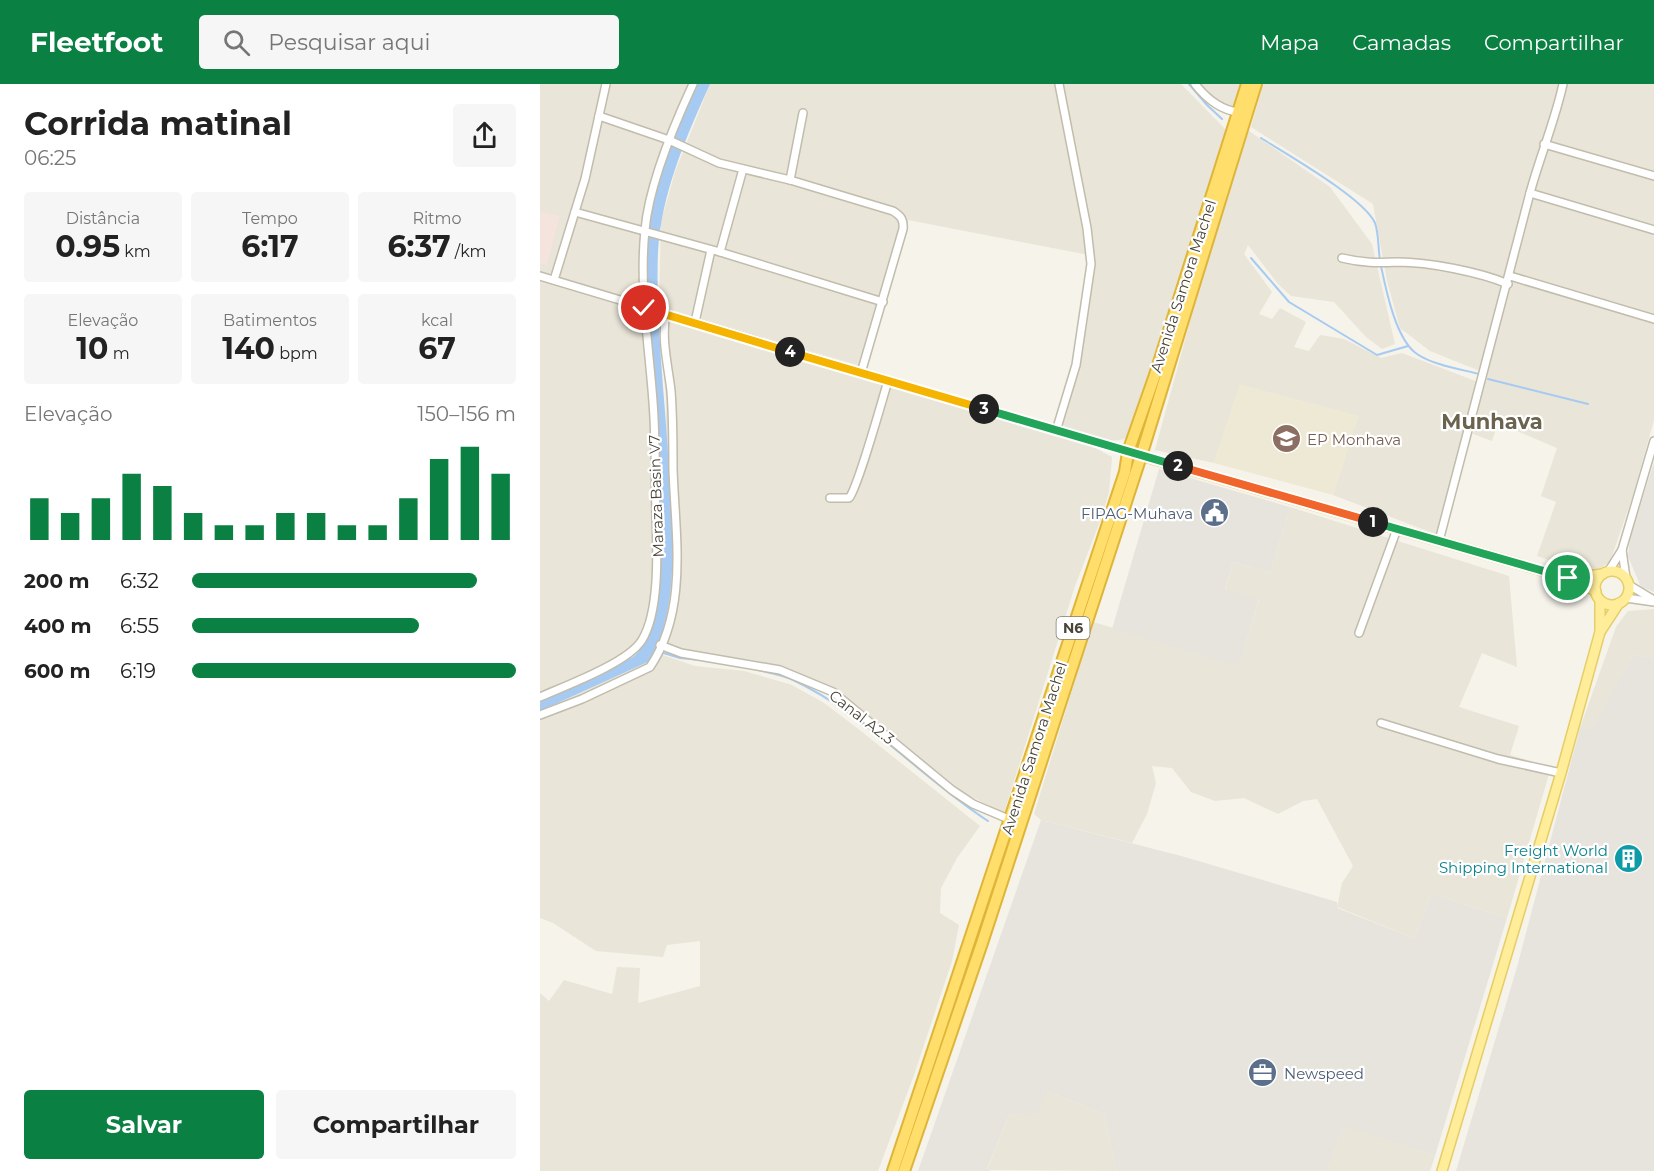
<!DOCTYPE html>
<html lang="pt">
<head>
<meta charset="utf-8">
<style>
	:root { --surface:#fff; --page:#f6f6f6; --text:#222; --muted:#767676; --accent:#0b8043 }
	body { margin:0; font-family:Montserrat,sans-serif; background:var(--page); color:var(--text); height:100vh; display:flex; flex-direction:column; font-size:22px; white-space:nowrap }
	* { box-sizing:border-box; margin:0 }
	p { font-size:20px; color:var(--muted) }
	.icon { flex:none; width:33px; height:33px; fill:none; stroke:currentColor; stroke-width:2; stroke-linecap:round; stroke-linejoin:round }
	.map { position:relative; flex:1; overflow:hidden }
	.details { display:flex; flex-direction:column; background:var(--surface); width:540px }
	.details>* { flex:none }
	.pin { position:absolute; display:grid; place-items:center; width:51px; height:51px; color:#fff; margin:-26px; border:3px solid #fff; border-radius:50%; box-shadow:0 2px 6px #0007 }
	.km { position:absolute; width:30px; height:30px; margin:-15px; border-radius:50%; background:#222; color:#fff; font-size:16px; line-height:30px; text-align:center }
	.round { display:grid; place-items:center; flex:none; width:63px; height:63px; border-radius:6px; background:var(--page) }
	.summary { display:flex; align-items:center; justify-content:space-between; height:102px; padding:0 24px }
	h1 { font-size:33px; font-weight:700; line-height:45px }
	.stats { display:grid; grid-template-columns:repeat(3,1fr); gap:9px; height:102px; padding:6px 24px }
	.stats div { display:grid; align-content:center; border-radius:6px; background:var(--page); text-align:center }
	.stats b { font-size:30px; font-weight:700 }
	.stats small { font-size:16px; font-weight:400 }
	.stats p { font-size:16px }
	.chart { height:168px; padding:12px 24px }
	.chart p { display:flex; justify-content:space-between }
	.chart svg { width:100%; height:108px; margin-top:6px; stroke:var(--accent); stroke-width:6 }
	.primary-button { display:flex; gap:12px; margin-top:auto; padding:12px 24px }
	.primary-button a { flex:1; height:69px; border-radius:6px; background:var(--accent); color:#fff; font-size:24px; font-weight:700; line-height:69px; text-align:center }
	.primary-button a+a { background:var(--page); color:var(--text) }
	ul { padding:0 24px; list-style:none; font-size:20px }
	li { display:grid; grid-template-columns:96px 72px 1fr; align-items:center; height:45px }
	li i { height:15px; border-radius:8px; background:var(--accent) }
	header { display:flex; align-items:center; gap:36px; box-sizing:border-box; height:84px; padding:0 30px; background:var(--accent); color:#fff }
	header strong { font-size:28px }
	nav { display:flex; gap:33px; margin-inline-start:auto; font-size:21px }
	.search { width:420px; height:54px; background:var(--page); display:flex; align-items:center; gap:15px; box-sizing:border-box; padding:0 21px; border-radius:6px; color:var(--muted); font-size:22px }
	main { display:flex; flex:1; min-height:0 }
	.map>svg:first-child { display:block }
	.residential { fill:#e9e5d8 }
	.industrial { fill:#e7e4de }
	.education { fill:#eee9d4 }
	.medical { fill:#f5e3dd }
	.water { fill:#a6caf1 }
	.lines { fill:none; stroke-linecap:round; stroke-linejoin:round }
	.stream { stroke:#a6caf1; stroke-width:2 }
	.minor-casing { stroke:#c1bcac; stroke-width:10 }
	.major-casing { stroke:#e5cd67; stroke-width:12 }
	.highway-casing { stroke:#dfb539; stroke-width:14 }
	.minor { stroke:#fff; stroke-width:7 }
	.major { stroke:#ffed99; stroke-width:9 }
	.highway { stroke:#ffde6b; stroke-width:10 }
	.split-1-casing { stroke:#fff; stroke-width:12 }
	.split-2-casing { stroke:#fff; stroke-width:12 }
	.split-3-casing { stroke:#fff; stroke-width:12 }
	.split-4-casing { stroke:#fff; stroke-width:12 }
	.split-5-casing { stroke:#fff; stroke-width:12 }
	.split-1 { stroke:#22a559; stroke-width:8 }
	.split-2 { stroke:#f0652b; stroke-width:8 }
	.split-3 { stroke:#22a559; stroke-width:8 }
	.split-4 { stroke:#f5b400; stroke-width:8 }
	.split-5 { stroke:#f5b400; stroke-width:8 }
	.labels { text-anchor:middle; dominant-baseline:central; stroke-width:4.5; stroke-linejoin:round; paint-order:stroke }
	.shield { fill:#fff; stroke:#807c74; stroke-width:1.5 }
	.shield-label { font-size:14px; font-weight:bold; fill:#494438 }
	.street-label { font-size:15px; fill:#494438; stroke:#fff }
	.education-label { font-size:15px; fill:#785e54; stroke:#fff; text-anchor:start }
	.service-label { font-size:15px; fill:#4e5e75; stroke:#fff; text-anchor:end }
	.culture-label { font-size:15px; fill:#0d838f; stroke:#fff; text-anchor:end }
	.district-label { font-size:21px; font-weight:bold; fill:#6c634f; stroke:#fff }
</style>
</head>
<body>
<header>
<strong>Fleetfoot</strong>
<div class="search"><svg class="icon" aria-label="search" viewBox="0 0 24 24"><circle cx="10" cy="10" r="6"/><path d="M15 15l6 6"/></svg>Pesquisar aqui</div>
<nav><a>Mapa</a><a>Camadas</a><a>Compartilhar</a></nav>
</header>
<main>
<section class="details">
<div class="summary"><div><h1>Corrida matinal</h1><p>06:25</p></div><a class="round"><svg class="icon" aria-label="share" viewBox="0 0 24 24"><path d="M12 15V3M7 8l5-5 5 5M5 13v7h14v-7"/></svg></a></div>
<div class="stats">
<div><p>Distância</p><b>0.95<small> km</small></b></div>
<div><p>Tempo</p><b>6:17</b></div>
<div><p>Ritmo</p><b>6:37<small> /km</small></b></div>
</div>
<div class="stats">
<div><p>Elevação</p><b>10<small> m</small></b></div>
<div><p>Batimentos</p><b>140<small> bpm</small></b></div>
<div><p>kcal</p><b>67</b></div>
</div>
<div class="chart"><p><span>Elevação</span>150–156 m</p>
<svg viewBox="0 0 160 44" preserveAspectRatio="none"><path d="M5 44V27M15 44V33M25 44V27M35 44V17M45 44V22M55 44V33M65 44V38M75 44V38M85 44V33M95 44V33M105 44V38M115 44V38M125 44V27M135 44V11M145 44V6M155 44V17"/></svg>
</div>
<ul>
<li><b>200 m</b>6:32<i style="width:88%"></i></li>
<li><b>400 m</b>6:55<i style="width:70%"></i></li>
<li><b>600 m</b>6:19<i style="width:100%"></i></li>
</ul>
<div class="primary-button"><a>Salvar</a><a>Compartilhar</a></div>
</section>
<div class="map">
<svg width="1114" height="1087" viewBox="0 0 1114 1087">
	<rect width="100%" height="100%" fill="#f5f3ea"/>
	<!-- residential -->
	<g class="residential">
		<polygon points="0,0 157,0 133,53 110,134 108,234 116,319 121,486 113,540 101,566 93,573 0,615"/>
		<polygon points="170,0 641,0 687,47 591,354 565,358 515,342 536,278 549,171 368,136 324,283 119,222 121,138 135,88"/>
		<polygon points="661,0 708,0 697,33 666,7"/>
		<polygon points="723,0 1114,0 1114,336 1093,411 1070,478 1050,490 997,472 1016,418 1001,412 1017,364 958,339 952,357 933,350 945,289 890,267 860,244 847,197 833,120 711,43"/>
		<polygon points="709,47 790,103 832,160 855,260 842,265 826,253 794,218 751,212 738,200 708,161 704,170 732,208 719,230 732,235 740,224 766,238 754,263 769,267 780,251 804,255 841,274 862,269 938,298 898,451 793,411 818,332 700,301 674,379 615,366 680,128"/>
		<polygon points="119,233 544,358 572,373 569,408 562,432 535,502 464,729 416,705 273,597 118,560 125,540 126,316"/>
		<polygon points="750,423 969,492 977,583 942,569 919,623 979,642 970,671 1011,683 967,834 892,810 874,854 797,823 802,799 813,782 777,715 763,717 738,730 704,714 675,717 651,708 632,684 612,682 616,699 607,730 592,759 501,736 494,730 553,538 699,581 719,516 685,506 693,478 730,489"/>
		<polygon points="1114,525 1114,575 1093,570 1051,647 1040,644 1076,543 1088,527"/>
		<polygon points="114,568 155,582 204,587 252,601 284,619 317,644 440,742 417,774 401,804 400,829 419,841 412,877 374,991 338,1087 0,1087 0,909 9,917 24,896 72,910 77,883 100,884 98,919 160,902 160,857 127,861 123,873 56,867 13,839 0,834 0,627 110,577"/>
		<polygon points="507,1007 564,1030 577,1087 447,1086 470,1029"/>
		<polygon points="804,1041 895,1072 890,1087 787,1087"/>
	</g>
	<!-- industrial -->
	<g class="industrial">
		<polygon points="1114,378 1114,508 1101,503 1088,472 1090,454"/>
		<polygon points="619,385 750,423 730,489 693,478 685,505 719,515 699,582 572,545"/>
		<polygon points="1093,570 1114,575 1114,1087 916,1087 977,883 1040,644 1051,646"/>
		<polygon points="501,736 645,773 797,818 797,824 874,854 892,810 967,834 895,1072 804,1042 787,1087 577,1087 564,1030 507,1007 496,1031 470,1029 447,1085 451,1087 378,1087"/>
	</g>
	<!-- education -->
	<polygon class="education" points="700,301 818,332 793,411 674,379"/>
	<!-- medical -->
	<polygon class="medical" points="0,127 20,132 7,181 0,179"/>
	<!-- water -->
	<path class="water" d="M157,0H170C146,53 121,110 118,168C115,244 127,328 130,404C133,461 138,527 110,577L0,627V615L93,573C150,529 102,235 107,156C110,104 136,47 157,0Z"/>
	<g class="lines">
		<!-- stream -->
		<g class="stream">
			<polyline points="649,0 667,21 682,35"/>
			<path d="M721,54C746,70 824,114 835,139C839,150 838,165 840,176"/>
			<polyline points="711,174 749,218 837,271 868,262"/>
			<path d="M841,182C846,206 856,256 877,270C893,281 920,285 939,290"/>
			<polyline points="948,295 1048,320"/>
			<polyline points="120,568 140,574 161,576"/>
			<path d="M211,584C224,588 239,590 251,595C325,629 380,693 448,737"/>
		</g>
		<defs>
			<g id="minor">
				<path d="M655,0C666,14 681,26 698,28"/>
				<path d="M59,32L129,56L179,79L250,96L353,127C361,132 364,136 363,145L321,289"/>
				<polyline points="1004,60 1114,92"/>
				<polyline points="250,96 263,29"/>
				<polyline points="990,109 1114,146"/>
				<polyline points="35,128 180,168 343,218"/>
				<polyline points="180,168 203,85"/>
				<path d="M802,174C822,179 837,179 858,178C888,178 940,188 968,200"/>
				<polyline points="0,192 588,368"/>
				<polyline points="970,192 1114,235"/>
				<polyline points="14,196 45,95 66,0"/>
				<polyline points="155,238 171,166"/>
				<polyline points="516,347 536,281 551,180 547,144 519,0"/>
				<path d="M290,414H309C318,404 342,316 348,297"/>
				<path d="M899,457L990,109C1000,72 1015,37 1023,0"/>
				<polyline points="1082,466 1086,494"/>
				<polyline points="1068,488 1082,466 1114,357"/>
				<polyline points="1089,501 1114,516"/>
				<polyline points="1086,514 1114,518"/>
				<polyline points="819,549 857,445"/>
				<polyline points="120,561 141,569 240,586 293,608 412,706 433,720 471,736"/>
				<path d="M0,613C25,602 88,579 102,556C120,527 117,465 116,431C115,394 116,355 113,318C109,261 99,204 105,146C109,101 134,41 153,0"/>
				<path d="M0,631L42,615L110,583C149,525 135,450 133,385C133,359 133,333 131,307C128,281 121,255 126,229"/>
				<polyline points="841,639 958,675 1021,689"/>
			</g>
			<g id="major">
				<polyline points="588,368 1028,494 1056,507"/>
				<circle cx="1072" cy="504" r="17"/>
				<polyline points="1030,494 1063,490"/>
				<polyline points="1060,548 1079,519"/>
				<polyline points="902,1087 1021,689 1060,548 1060,516"/>
			</g>
			<g id="highway">
				<polyline points="353,1087 585,388 588,368 615,291 707,0"/>
				<polyline points="364,1087 442,859 601,372 716,0"/>
			</g>
		</defs>
		<!-- minor casing -->
		<use href="#minor" class="minor-casing"/>
		<!-- major casing -->
		<use href="#major" class="major-casing"/>
		<!-- highway casing -->
		<use href="#highway" class="highway-casing"/>
		<!-- minor -->
		<use href="#minor" class="minor"/>
		<!-- major -->
		<use href="#major" class="major"/>
		<!-- highway -->
		<use href="#highway" class="highway"/>
	</g>
	<g class="lines">
		<defs>
			<polyline id="split-1" points="833,438 1028,494"/>
			<polyline id="split-2" points="638,382 833,438"/>
			<polyline id="split-3" points="444,325 638,382"/>
			<polyline id="split-4" points="250,268 444,325"/>
			<polyline id="split-5" points="104,224 250,268"/>
		</defs>
		<!-- split-1 casing -->
		<use href="#split-1" class="split-1-casing"/>
		<!-- split-2 casing -->
		<use href="#split-2" class="split-2-casing"/>
		<!-- split-3 casing -->
		<use href="#split-3" class="split-3-casing"/>
		<!-- split-4 casing -->
		<use href="#split-4" class="split-4-casing"/>
		<!-- split-5 casing -->
		<use href="#split-5" class="split-5-casing"/>
		<!-- split-1 -->
		<use href="#split-1" class="split-1"/>
		<!-- split-2 -->
		<use href="#split-2" class="split-2"/>
		<!-- split-3 -->
		<use href="#split-3" class="split-3"/>
		<!-- split-4 -->
		<use href="#split-4" class="split-4"/>
		<!-- split-5 -->
		<use href="#split-5" class="split-5"/>
	</g>
	<!-- icons -->
	<defs>
		<symbol id="school-disc" viewBox="-11 -11 22 22"><circle r="9.5" fill="#8d6e63" stroke="#fff"/><path d="M0-5L7-2L0 1L-7-2ZM-4 1L0 2.5L4 1V4Q0 6-4 4Z" fill="#fff"/></symbol>
		<symbol id="civic-disc" viewBox="-11 -11 22 22"><circle r="9.5" fill="#5c6f8a" stroke="#fff"/><path d="M-.6-6.5H3V-4.5H.6V-3L4-1V1h2V6H-6V1h2V-1L-.6-3ZM-1.2 2.5V6h2.4V2.5Z" fill="#fff"/></symbol>
		<symbol id="building-disc" viewBox="-11 -11 22 22"><circle r="9.5" fill="#0f9aa8" stroke="#fff"/><path d="M-4-6H4V6H1V3H-1V6H-4ZM-2.5-4.3h1.7v1.8h-1.7ZM.8-4.3h1.7v1.8H.8ZM-2.5-1h1.7V.8h-1.7ZM.8-1h1.7V.8H.8Z" fill="#fff"/></symbol>
		<symbol id="office-disc" viewBox="-11 -11 22 22"><circle r="9.5" fill="#5c6f8a" stroke="#fff"/><path d="M-6-3h4V-5.5h4V-3h4V5H-6ZM-1-4.5V-3h2v-1.5ZM-6 0V1H6V0Z" fill="#fff"/></symbol>
	</defs>
	<g fill-rule="evenodd">
		<use href="#school-disc" x="730" y="338" width="33" height="33"/>
		<use href="#civic-disc" x="658" y="412" width="33" height="33"/>
		<use href="#building-disc" x="1072" y="758" width="33" height="33"/>
		<use href="#office-disc" x="706" y="972" width="33" height="33"/>
	</g>
	<g class="labels">
		<!-- shield labels -->
		<rect class="shield" x="516.5" y="533" width="33" height="22" rx="4.5"/>
		<g class="shield-label">
			<text x="533" y="544">N6</text>
		</g>
		<!-- street labels -->
		<g class="street-label">
			<text transform="translate(643 202) rotate(-72)">Avenida Samora Machel</text>
			<text transform="translate(116 412) rotate(-92)">Maraza Basin V7</text>
			<text transform="translate(322 633) rotate(38)">Canal A2.3</text>
			<text transform="translate(494 664) rotate(-72)">Avenida Samora Machel</text>
		</g>
		<!-- education labels -->
		<g class="education-label">
			<text x="767" y="355">EP Monhava</text>
		</g>
		<!-- service labels -->
		<g class="service-label">
			<text x="653" y="429">FIPAG-Muhava</text>
			<text x="744" y="989" text-anchor="start">Newspeed</text>
		</g>
		<!-- culture labels -->
		<g class="culture-label">
			<text x="1068" y="766">Freight World<tspan x="1068" dy="17">Shipping International</tspan></text>
		</g>
		<!-- district labels -->
		<g class="district-label">
			<text x="952" y="337">Munhava</text>
		</g>
	</g>
</svg>
<div class="pin" style="left:1028px;top:494px;background:#1e9e55"><svg class="icon" aria-label="arrive" viewBox="0 0 24 24"><path d="M6 21V4h12l-3 4 3 4H6"/></svg></div>
<div class="pin" style="left:104px;top:224px;background:#d93025"><svg class="icon" aria-label="check" viewBox="0 0 24 24"><path d="M5 12l5 5 9-10"/></svg></div>
<b class="km" style="left:833px;top:438px">1</b>
<b class="km" style="left:638px;top:382px">2</b>
<b class="km" style="left:444px;top:325px">3</b>
<b class="km" style="left:250px;top:268px">4</b>
</div>
</main>
</body>
</html>
